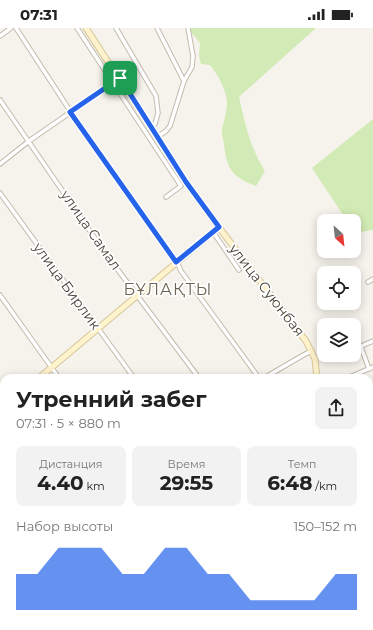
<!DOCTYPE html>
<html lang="ru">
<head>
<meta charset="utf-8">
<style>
	:root { --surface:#fff; --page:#f2f2f2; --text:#222; --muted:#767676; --accent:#2563eb }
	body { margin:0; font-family:Montserrat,sans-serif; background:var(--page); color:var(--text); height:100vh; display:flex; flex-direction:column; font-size:15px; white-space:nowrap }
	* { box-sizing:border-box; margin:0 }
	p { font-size:13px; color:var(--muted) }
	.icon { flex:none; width:22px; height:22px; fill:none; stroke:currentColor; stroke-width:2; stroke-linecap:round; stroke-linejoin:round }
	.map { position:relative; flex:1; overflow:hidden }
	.panel { position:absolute; left:0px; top:346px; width:373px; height:256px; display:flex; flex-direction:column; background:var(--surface); border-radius:12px 12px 0 0; box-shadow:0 2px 10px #0003 }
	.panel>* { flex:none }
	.needle { width:26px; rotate:153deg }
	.buttons { position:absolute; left:317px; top:186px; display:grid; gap:8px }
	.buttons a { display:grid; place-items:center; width:44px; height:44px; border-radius:8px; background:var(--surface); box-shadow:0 2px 10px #0003; font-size:20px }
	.pin { position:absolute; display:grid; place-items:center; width:34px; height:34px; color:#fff; margin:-17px; border-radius:8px; box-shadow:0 2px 6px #0006 }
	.round { display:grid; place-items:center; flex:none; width:42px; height:42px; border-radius:8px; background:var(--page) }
	.overview { display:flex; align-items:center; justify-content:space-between; height:68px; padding:0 16px }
	h1 { font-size:22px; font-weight:700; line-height:30px }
	.metrics { display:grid; grid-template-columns:repeat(3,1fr); gap:6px; height:68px; padding:4px 16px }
	.metrics div { display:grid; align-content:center; border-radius:8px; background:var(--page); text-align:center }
	.metrics b { font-size:20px; font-weight:700 }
	.metrics small { font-size:11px; font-weight:400 }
	.metrics p { font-size:11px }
	.chart { height:112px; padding:8px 16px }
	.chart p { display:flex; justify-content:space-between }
	.chart svg { width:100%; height:72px; margin-top:4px; fill:var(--accent); opacity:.7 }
	.status { display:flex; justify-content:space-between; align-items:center; height:28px; padding:0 20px; background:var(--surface); direction:ltr }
	.status svg { height:11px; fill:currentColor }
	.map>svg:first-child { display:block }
	.green { fill:#d2eab5 }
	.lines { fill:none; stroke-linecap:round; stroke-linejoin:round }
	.street-casing { stroke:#c2bbae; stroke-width:5.5 }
	.secondary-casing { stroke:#d6c79b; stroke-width:7 }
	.street { stroke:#fff; stroke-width:3.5 }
	.secondary { stroke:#fff3cd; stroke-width:5 }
	.route-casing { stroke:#fff; stroke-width:8 }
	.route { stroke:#2563eb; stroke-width:5 }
	.labels { text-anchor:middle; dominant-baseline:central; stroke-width:3.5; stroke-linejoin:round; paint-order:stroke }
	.street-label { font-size:14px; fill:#4b4439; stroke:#fff }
	.quarter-label { font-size:16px; letter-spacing:1px; fill:#6e6250; stroke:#fff }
</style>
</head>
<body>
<div class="status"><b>07:31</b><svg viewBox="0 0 49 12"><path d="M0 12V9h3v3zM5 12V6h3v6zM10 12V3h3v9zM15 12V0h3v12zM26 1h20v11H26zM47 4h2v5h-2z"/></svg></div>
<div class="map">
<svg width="373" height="602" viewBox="0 0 373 602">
	<rect width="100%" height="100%" fill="#f6f3ec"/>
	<!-- green -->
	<g class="green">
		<path d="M191,0H316L239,69C245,95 250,120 265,143L256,158C232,149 227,141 224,117C224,112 221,107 222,101C224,92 227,83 227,74C226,61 218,47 210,37L201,36L199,28L200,15L191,4Z"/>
		<polygon points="373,91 373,202 355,205 354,193 347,193 312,140"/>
		<polygon points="0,536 4,541 3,560 0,556"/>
		<polygon points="4,572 4,598 73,598 75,602 0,602 0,575"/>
	</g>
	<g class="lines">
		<defs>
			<g id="street">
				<polyline points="16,0 93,118 177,234 181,243 259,350"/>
				<polyline points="77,0 181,158 166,169"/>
				<polyline points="116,0 156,68 158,85 155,96 151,99"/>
				<polyline points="157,0 184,53"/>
				<polyline points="0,8 11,0"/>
				<polyline points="0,72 103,222 199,350"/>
				<polyline points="157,109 166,103 170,98 184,53 192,39 193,28 188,0"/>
				<polyline points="0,136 29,113 120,50"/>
				<polyline points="0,165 134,350"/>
				<polyline points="213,204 239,242"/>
				<polyline points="368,254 373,251"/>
				<polyline points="0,267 59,350"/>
				<polyline points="361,319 369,341"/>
				<polyline points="354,321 373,313"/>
				<polyline points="264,350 300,329 311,323"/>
				<polyline points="347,350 373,339"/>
				<polyline points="0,361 4,366"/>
				<polyline points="369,412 373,410"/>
				<polyline points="369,440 370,440"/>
				<polyline points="0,463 4,469"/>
				<polyline points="369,475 373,473"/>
				<polyline points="92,598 95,602"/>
				<polyline points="290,598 292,602"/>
			</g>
			<g id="secondary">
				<polyline points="86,0 186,154 214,193 306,313 315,331 317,350"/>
				<polyline points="39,350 219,199"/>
				<polyline points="0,422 4,419"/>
				<polyline points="369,549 373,554"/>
			</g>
		</defs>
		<!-- street casing -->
		<use href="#street" class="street-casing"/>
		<!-- secondary casing -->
		<use href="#secondary" class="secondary-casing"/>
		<!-- street -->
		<use href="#street" class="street"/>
		<!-- secondary -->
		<use href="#secondary" class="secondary"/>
	</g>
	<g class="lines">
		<defs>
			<polygon id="route" points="120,50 186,154 219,199 176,234 70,84"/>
		</defs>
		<!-- route casing -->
		<use href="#route" class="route-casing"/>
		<!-- route -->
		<use href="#route" class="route"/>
	</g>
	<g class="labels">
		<!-- street labels -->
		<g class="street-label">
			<text transform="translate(91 202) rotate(55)">улица Самал</text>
			<text transform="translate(67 258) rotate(54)">улица Бирлик</text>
			<text transform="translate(267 262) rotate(52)">улица Суюнбая</text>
		</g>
		<!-- quarter labels -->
		<g class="quarter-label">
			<text x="168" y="261">БҰЛАҚТЫ</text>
		</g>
	</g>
</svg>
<div class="buttons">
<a><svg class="needle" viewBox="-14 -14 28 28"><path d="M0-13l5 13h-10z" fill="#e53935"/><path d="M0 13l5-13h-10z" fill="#767676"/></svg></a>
<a><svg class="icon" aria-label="locate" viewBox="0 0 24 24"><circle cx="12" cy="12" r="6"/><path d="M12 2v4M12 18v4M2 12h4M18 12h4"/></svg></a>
<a><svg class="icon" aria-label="layers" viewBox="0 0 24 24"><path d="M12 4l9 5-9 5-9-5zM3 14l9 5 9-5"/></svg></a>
</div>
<div class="pin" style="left:120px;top:50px;background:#1e9e55"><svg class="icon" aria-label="arrive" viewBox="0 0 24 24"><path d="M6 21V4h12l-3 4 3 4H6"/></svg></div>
<section class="panel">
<div class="overview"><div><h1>Утренний забег</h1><p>07:31 · 5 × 880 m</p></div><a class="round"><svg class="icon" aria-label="share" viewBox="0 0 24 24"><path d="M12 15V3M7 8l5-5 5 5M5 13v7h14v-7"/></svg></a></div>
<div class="metrics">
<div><p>Дистанция</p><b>4.40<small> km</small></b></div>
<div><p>Время</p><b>29:55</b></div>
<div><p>Темп</p><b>6:48<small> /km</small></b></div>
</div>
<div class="chart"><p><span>Набор высоты</span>150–152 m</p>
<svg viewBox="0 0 160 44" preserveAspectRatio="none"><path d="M0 44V22L10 22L20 6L30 6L40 6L50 22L60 22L70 6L80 6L90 22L100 22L110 38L120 38L130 38L140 38L150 22L160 22V44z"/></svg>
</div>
</section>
</div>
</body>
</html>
